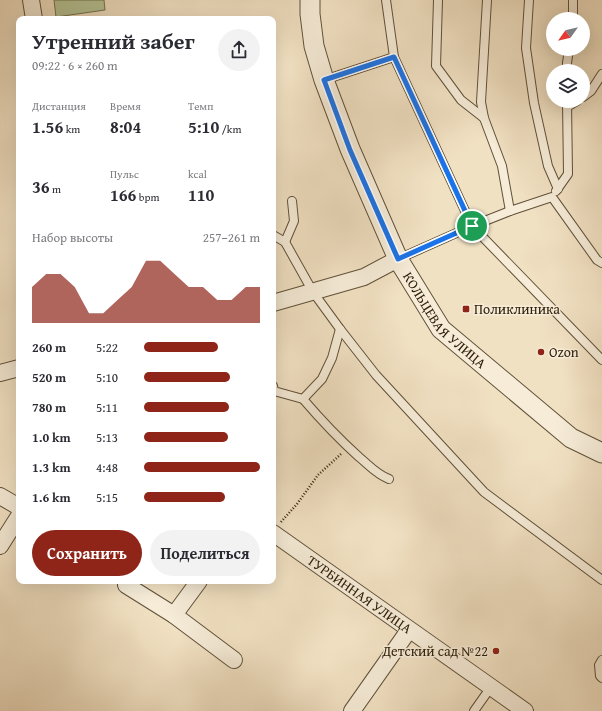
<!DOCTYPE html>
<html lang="ru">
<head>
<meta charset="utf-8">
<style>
	:root { --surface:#fff; --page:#f2f2f3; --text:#2b2b33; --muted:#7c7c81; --accent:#8f2418 }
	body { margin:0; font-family:"Gentium Book Plus",serif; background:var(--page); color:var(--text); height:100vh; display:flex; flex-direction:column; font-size:15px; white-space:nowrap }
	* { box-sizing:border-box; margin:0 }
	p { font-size:13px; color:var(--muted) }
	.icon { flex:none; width:22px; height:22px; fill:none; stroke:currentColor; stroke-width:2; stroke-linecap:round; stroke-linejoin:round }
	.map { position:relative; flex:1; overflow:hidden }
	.panel { position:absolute; left:16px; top:16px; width:260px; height:568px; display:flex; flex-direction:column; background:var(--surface); border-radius:8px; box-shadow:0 4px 16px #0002 }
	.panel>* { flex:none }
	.needle { width:26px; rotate:236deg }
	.controls { position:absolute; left:546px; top:12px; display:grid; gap:8px }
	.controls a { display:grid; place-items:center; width:44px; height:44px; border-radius:50%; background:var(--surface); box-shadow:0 4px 16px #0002; font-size:20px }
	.pin { position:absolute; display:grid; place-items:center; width:34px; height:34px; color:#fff; margin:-17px; border:2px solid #fff; border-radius:50%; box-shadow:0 1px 4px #0007 }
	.round { display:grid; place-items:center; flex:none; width:42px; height:42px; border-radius:21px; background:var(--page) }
	.headline { display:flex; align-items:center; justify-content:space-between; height:68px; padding:0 16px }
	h1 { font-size:22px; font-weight:600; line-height:30px }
	.metrics { display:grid; grid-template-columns:repeat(3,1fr); gap:6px; height:68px; padding:4px 16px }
	.metrics div { display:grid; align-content:center }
	.metrics b { font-size:17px; font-weight:600 }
	.metrics small { font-size:11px; font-weight:400 }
	.metrics p { font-size:11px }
	.chart { height:112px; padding:8px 16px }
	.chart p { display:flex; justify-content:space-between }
	.chart svg { width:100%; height:72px; margin-top:4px; fill:var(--accent); opacity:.7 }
	.button { display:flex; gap:8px; margin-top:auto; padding:8px 16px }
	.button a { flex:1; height:46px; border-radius:24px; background:var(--accent); color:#fff; font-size:16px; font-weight:600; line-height:46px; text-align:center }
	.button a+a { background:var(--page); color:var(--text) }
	ul { padding:0 16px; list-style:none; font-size:13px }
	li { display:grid; grid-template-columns:64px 48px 1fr; align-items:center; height:30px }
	li i { height:10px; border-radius:5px; background:var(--accent) }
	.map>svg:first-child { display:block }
	.green { fill:#b5c497; stroke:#727251 }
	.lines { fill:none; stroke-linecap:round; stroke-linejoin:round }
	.service-casing { stroke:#605139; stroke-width:10 }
	.minor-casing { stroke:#605139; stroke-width:18 }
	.tertiary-casing { stroke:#605139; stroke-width:21 }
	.path { stroke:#30210b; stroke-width:2.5; stroke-dasharray:1 2; stroke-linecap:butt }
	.service { stroke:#f6ecd8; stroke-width:8 }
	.minor { stroke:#f6ecd8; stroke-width:16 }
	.tertiary { stroke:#f6ecd8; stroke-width:19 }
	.route-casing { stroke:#fff; stroke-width:8 }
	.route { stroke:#1a73e8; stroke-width:5 }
	.poi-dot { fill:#8f2418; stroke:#f6ecd8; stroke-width:1.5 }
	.labels { text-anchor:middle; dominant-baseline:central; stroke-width:3; stroke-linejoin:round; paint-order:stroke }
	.poi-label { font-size:14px; fill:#30210b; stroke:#f6ecd8; text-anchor:start }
	.street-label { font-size:14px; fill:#30210b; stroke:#f6ecd8 }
</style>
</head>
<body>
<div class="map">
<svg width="602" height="711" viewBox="0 0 602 711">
	<rect width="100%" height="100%" fill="#f1e1c3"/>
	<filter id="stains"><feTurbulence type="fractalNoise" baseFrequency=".005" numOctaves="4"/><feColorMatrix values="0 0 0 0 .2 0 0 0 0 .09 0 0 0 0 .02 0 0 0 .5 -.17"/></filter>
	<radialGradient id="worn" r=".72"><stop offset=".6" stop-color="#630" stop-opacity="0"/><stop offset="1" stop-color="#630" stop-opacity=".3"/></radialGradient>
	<!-- green -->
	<polygon class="green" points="54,0 104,0 105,10 56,17"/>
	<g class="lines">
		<defs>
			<g id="service">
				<polyline points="386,0 394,57 472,226 602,360"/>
				<polyline points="438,0 436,66 461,100 484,118"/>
				<polyline points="487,0 481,102 484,118 502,166 510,211"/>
				<polyline points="529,0 526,48 534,103 548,166 558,189"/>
				<polyline points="573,19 573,0"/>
				<polyline points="567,71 567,63 569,49"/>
				<polyline points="324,80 394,57"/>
				<polyline points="583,97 591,91 602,74"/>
				<polyline points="567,107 577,101"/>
				<polyline points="556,191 568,174 567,101"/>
				<polyline points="273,235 285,242 313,292 340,329 376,375 484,492 602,580"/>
				<polyline points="285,242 294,221 292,201"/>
				<polyline points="398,259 472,226 510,211 552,197 597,260 602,263"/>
				<path d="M340,329L332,358L322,379L303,399C321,420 339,439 359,457C370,466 376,474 389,479"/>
				<polyline points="273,386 274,391 303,399"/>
				<polyline points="602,660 599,665 600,676 602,678"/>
				<polyline points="474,711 491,687"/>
			</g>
			<g id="minor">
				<polyline points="31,0 34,19"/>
				<polyline points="273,303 364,277 398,259"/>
				<polyline points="0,373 19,368"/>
				<polyline points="0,496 19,507"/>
				<path id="s1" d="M273,533L525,711"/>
				<polyline points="0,546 19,516"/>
				<polyline points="126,585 174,615 234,660"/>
				<polyline points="174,615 199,581"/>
				<polyline points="352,711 409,630"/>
			</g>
			<g id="tertiary">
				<path id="s2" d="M310,0V14L314,46L324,80L350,149L398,259L441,329L571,438L602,453"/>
			</g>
		</defs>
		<!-- service casing -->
		<use href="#service" class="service-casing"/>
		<!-- minor casing -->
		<use href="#minor" class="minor-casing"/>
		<!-- tertiary casing -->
		<use href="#tertiary" class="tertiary-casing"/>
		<!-- path -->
		<polyline class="path" points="281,522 297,504 318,475 341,454"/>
		<!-- service -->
		<use href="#service" class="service"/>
		<!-- minor -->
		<use href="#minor" class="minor"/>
		<!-- tertiary -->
		<use href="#tertiary" class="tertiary"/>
	</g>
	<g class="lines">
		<defs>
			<polygon id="route" points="394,57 472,226 398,259 350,150 324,80"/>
		</defs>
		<!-- route casing -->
		<use href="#route" class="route-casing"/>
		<!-- route -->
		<use href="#route" class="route"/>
	</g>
	<!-- markers -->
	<g class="poi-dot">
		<rect x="462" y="305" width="8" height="8" rx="2"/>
		<circle cx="541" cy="352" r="4"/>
		<circle cx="496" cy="651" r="4"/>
	</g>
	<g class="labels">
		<!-- poi labels -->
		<g class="poi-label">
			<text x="474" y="309">Поликлиника</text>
			<text x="549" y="352">Ozon</text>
			<text x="488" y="651" text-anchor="end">Детский сад №22</text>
		</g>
		<!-- street labels -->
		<g class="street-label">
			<text stroke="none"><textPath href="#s2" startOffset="353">КОЛЬЦЕВАЯ УЛИЦА</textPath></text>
			<text stroke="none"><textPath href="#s1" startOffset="106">ТУРБИННАЯ УЛИЦА</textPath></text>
		</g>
	</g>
	<rect width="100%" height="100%" filter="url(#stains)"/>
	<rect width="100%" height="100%" fill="url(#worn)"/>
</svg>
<div class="controls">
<a><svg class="needle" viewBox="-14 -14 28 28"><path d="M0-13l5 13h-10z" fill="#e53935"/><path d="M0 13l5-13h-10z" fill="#7c7c81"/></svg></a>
<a><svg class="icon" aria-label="layers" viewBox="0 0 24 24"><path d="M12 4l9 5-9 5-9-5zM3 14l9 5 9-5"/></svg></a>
</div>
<div class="pin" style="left:472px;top:226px;background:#1e9e55"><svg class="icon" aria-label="arrive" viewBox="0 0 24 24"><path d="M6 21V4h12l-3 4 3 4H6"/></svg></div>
<section class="panel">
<div class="headline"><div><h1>Утренний забег</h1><p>09:22 · 6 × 260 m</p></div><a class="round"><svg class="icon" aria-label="share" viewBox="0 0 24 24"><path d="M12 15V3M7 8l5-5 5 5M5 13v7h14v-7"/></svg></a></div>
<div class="metrics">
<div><p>Дистанция</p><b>1.56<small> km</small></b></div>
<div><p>Время</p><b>8:04</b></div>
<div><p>Темп</p><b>5:10<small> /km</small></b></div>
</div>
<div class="metrics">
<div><b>36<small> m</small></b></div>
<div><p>Пульс</p><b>166<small> bpm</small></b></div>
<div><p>kcal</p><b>110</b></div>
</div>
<div class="chart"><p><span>Набор высоты</span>257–261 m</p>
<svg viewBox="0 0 160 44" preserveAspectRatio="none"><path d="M0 44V22L10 14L20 14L30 22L40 38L50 38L60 30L70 22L80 6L90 6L100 14L110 22L120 22L130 30L140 30L150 22L160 22V44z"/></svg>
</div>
<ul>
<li><b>260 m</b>5:22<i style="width:64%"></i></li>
<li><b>520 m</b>5:10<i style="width:74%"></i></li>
<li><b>780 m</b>5:11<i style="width:73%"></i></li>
<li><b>1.0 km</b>5:13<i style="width:72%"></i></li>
<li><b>1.3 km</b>4:48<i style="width:100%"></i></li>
<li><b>1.6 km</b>5:15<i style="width:70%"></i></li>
</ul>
<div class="button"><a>Сохранить</a><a>Поделиться</a></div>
</section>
</div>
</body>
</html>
